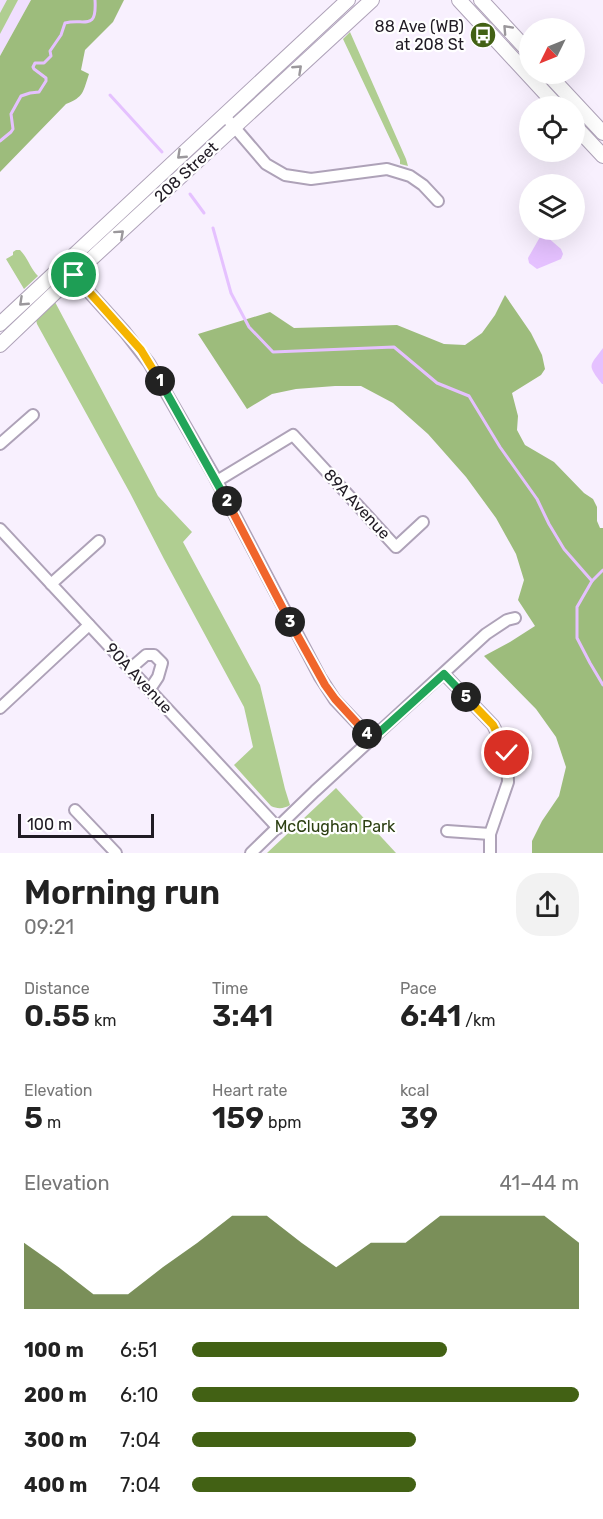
<!DOCTYPE html>
<html lang="en">
<head>
<meta charset="utf-8">
<style>
	:root { --surface:#fff; --page:#f2f2f2; --text:#222; --muted:#767676; --accent:#426114 }
	body { margin:0; font-family:Rubik,sans-serif; background:var(--page); color:var(--text); height:100vh; display:flex; flex-direction:column; font-size:22px; white-space:nowrap }
	* { box-sizing:border-box; margin:0 }
	p { font-size:20px; color:var(--muted) }
	.icon { flex:none; width:33px; height:33px; fill:none; stroke:currentColor; stroke-width:2; stroke-linecap:round; stroke-linejoin:round }
	.map { position:relative; height:853px; overflow:hidden }
	.drawer { display:flex; flex-direction:column; background:var(--surface); flex:1 }
	.drawer>* { flex:none }
	.needle { width:39px; rotate:227deg }
	.buttons { position:absolute; left:519px; top:18px; display:grid; gap:12px }
	.buttons a { display:grid; place-items:center; width:66px; height:66px; border-radius:50%; background:var(--surface); box-shadow:0 6px 24px #0002; font-size:30px }
	.scale { position:absolute; left:18px; bottom:15px; width:136px; box-sizing:border-box; padding-left:6px; border:3px solid #201b24; border-top:0; font-size:16px; line-height:21px; white-space:nowrap; color:#201b24; -webkit-text-stroke:4px #fff; paint-order:stroke }
	.pin { position:absolute; display:grid; place-items:center; width:51px; height:51px; color:#fff; margin:-26px; border:3px solid #fff; border-radius:50%; box-shadow:0 2px 6px #0007 }
	.km { position:absolute; width:30px; height:30px; margin:-15px; border-radius:50%; background:#222; color:#fff; font-size:16px; line-height:30px; text-align:center }
	.round { display:grid; place-items:center; flex:none; width:63px; height:63px; border-radius:24px; background:var(--page) }
	.head { display:flex; align-items:center; justify-content:space-between; height:102px; padding:0 24px }
	h1 { font-size:33px; font-weight:600; line-height:45px }
	.metrics { display:grid; grid-template-columns:repeat(3,1fr); gap:9px; height:102px; padding:6px 24px }
	.metrics div { display:grid; align-content:center }
	.metrics b { font-size:30px; font-weight:600 }
	.metrics small { font-size:16px; font-weight:400 }
	.metrics p { font-size:16px }
	.chart { height:168px; padding:12px 24px }
	.chart p { display:flex; justify-content:space-between }
	.chart svg { width:100%; height:108px; margin-top:6px; fill:var(--accent); opacity:.7 }
	ul { padding:0 24px; list-style:none; font-size:20px }
	li { display:grid; grid-template-columns:96px 72px 1fr; align-items:center; height:45px }
	li i { height:15px; border-radius:8px; background:var(--accent) }
	.map>svg:first-child { display:block }
	.built { fill:#f0dffe }
	.green { fill:#b0ce91 }
	.forest { fill:#9dbc7c }
	.water { fill:#e5c1ff }
	.lines { fill:none; stroke-linecap:round; stroke-linejoin:round }
	.stream { stroke:#e5c1ff; stroke-width:3 }
	.street-casing { stroke:#aea2b8; stroke-width:14 }
	.secondary-casing { stroke:#aea2b8; stroke-width:16 }
	.street { stroke:#fff; stroke-width:10 }
	.secondary { stroke:#fff; stroke-width:14 }
	.oneway { stroke:#9b989c }
	.split-1-casing { stroke:#fff; stroke-width:12 }
	.split-2-casing { stroke:#fff; stroke-width:12 }
	.split-3-casing { stroke:#fff; stroke-width:12 }
	.split-4-casing { stroke:#fff; stroke-width:12 }
	.split-5-casing { stroke:#fff; stroke-width:12 }
	.split-6-casing { stroke:#fff; stroke-width:12 }
	.split-1 { stroke:#f5b400; stroke-width:8 }
	.split-2 { stroke:#22a559; stroke-width:8 }
	.split-3 { stroke:#f0652b; stroke-width:8 }
	.split-4 { stroke:#f0652b; stroke-width:8 }
	.split-5 { stroke:#22a559; stroke-width:8 }
	.split-6 { stroke:#f5b400; stroke-width:8 }
	.labels { text-anchor:middle; dominant-baseline:central; stroke-width:4.5; stroke-linejoin:round; paint-order:stroke }
	.poi-label { font-size:16px; fill:#201b24; stroke:#fff; text-anchor:end }
	.street-label { font-size:16px; fill:#201b24; stroke:#fff }
	.park-label { font-size:16px; fill:#2d4013; stroke:#fff }
</style>
</head>
<body>
<div class="map">
<svg width="603" height="853" viewBox="0 0 603 853">
	<rect width="100%" height="100%" fill="#f8f0fe"/>
	<!-- built -->
	<polygon class="built" points="0,0 31,0 0,56"/>
	<!-- green -->
	<g class="green">
		<polygon points="7,0 18,0 0,34 0,13"/>
		<polygon points="350,32 406,159 408,166 400,164 400,160 343,39"/>
		<path d="M16,250H20C28,258 30,268 38,276L24,289L6,259L13,255V252Z"/>
		<path d="M55,302L158,496L192,532L183,542L260,685L285,789L290,805C284,809 277,809 271,806L234,765L253,747L244,707L164,559L130,493L37,324L36,320Z"/>
		<polygon points="336,788 396,853 267,853"/>
	</g>
	<!-- forest -->
	<g class="forest">
		<path d="M31,0H124L113,22L85,50L81,70L89,74C83,92 84,97 66,104L0,172V56Z"/>
		<polygon points="505,295 531,333 542,355 545,369 541,375 512,393 518,416 517,430 525,445 554,462 584,493 593,499 597,507 597,521 600,528 603,528 603,853 532,853 532,841 542,821 559,796 566,767 556,737 536,709 484,656 510,642 535,626 518,600 524,580 516,554 496,518 466,477 428,434 393,403 361,386 335,386 296,389 272,394 247,409 198,334 270,312 294,328 397,325 444,344 465,345 482,333 495,315"/>
	</g>
	<!-- water -->
	<g class="water">
		<polygon points="546,236 561,249 563,254 561,259 537,269 529,263 528,258 540,237"/>
		<path d="M603,348V384H602C587,364 589,367 603,348Z"/>
	</g>
	<g class="lines">
		<!-- stream -->
		<g class="stream">
			<polyline points="110,95 162,152"/>
			<path d="M0,141L11,132L13,129L11,114L21,96L30,93L39,92L46,81V78L34,69L33,67L35,63H44L51,56L50,51L61,35L65,23C84,18 97,32 95,0"/>
			<polyline points="190,194 204,213"/>
			<polyline points="213,228 231,293 249,327 273,352 394,347 437,383 469,396 500,447 537,499 549,524 564,549 592,581"/>
			<polyline points="603,570 592,581 577,607 577,638 590,663 603,685"/>
		</g>
		<defs>
			<g id="street">
				<polyline points="224,115 266,164 285,175 311,179 387,169 410,176 423,185 438,201"/>
				<polyline points="70,271 125,332 149,363 213,474 320,677 335,700 372,739"/>
				<polyline points="0,444 33,415"/>
				<polyline points="217,481 293,435 396,547 423,522"/>
				<polyline points="0,529 278,828"/>
				<polyline points="51,584 99,541"/>
				<polyline points="131,668 146,655 154,655 162,663 158,677 150,689"/>
				<polyline points="444,674 493,725 507,753 508,782 490,834 490,853"/>
				<polyline points="0,708 89,625"/>
				<polyline points="75,810 116,853"/>
				<polyline points="447,831 490,834"/>
				<polyline points="251,853 315,791 486,634 507,620 515,618"/>
			</g>
			<g id="secondary">
				<polyline points="459,0 557,106"/>
				<polyline points="481,0 530,53"/>
				<polyline points="548,74 603,133"/>
				<polyline points="574,125 603,156"/>
				<polyline points="0,324 348,0"/>
				<polyline points="0,345 65,283 372,0"/>
			</g>
		</defs>
		<!-- street casing -->
		<use href="#street" class="street-casing"/>
		<!-- secondary casing -->
		<use href="#secondary" class="secondary-casing"/>
		<!-- street -->
		<use href="#street" class="street"/>
		<!-- secondary -->
		<use href="#secondary" class="secondary"/>
	</g>
	<!-- one-way arrows -->
	<defs><path id="oneway-chevron" d="M-2-3.5L2.5 0L-2 3.5" fill="none" stroke-width="1.6" stroke-linecap="round" stroke-linejoin="round" transform="scale(1.5)"/></defs>
	<g class="oneway">
		<use href="#oneway-chevron" transform="translate(507 29) rotate(-133)"/>
		<use href="#oneway-chevron" transform="translate(298 69) rotate(-43)"/>
		<use href="#oneway-chevron" transform="translate(181 155) rotate(137)"/>
		<use href="#oneway-chevron" transform="translate(120 234) rotate(-42)"/>
		<use href="#oneway-chevron" transform="translate(23 302) rotate(137)"/>
	</g>
	<g class="lines">
		<defs>
			<polyline id="split-1" points="74,275 141,350 160,381"/>
			<polyline id="split-2" points="160,381 227,501"/>
			<polyline id="split-3" points="227,501 290,622"/>
			<polyline id="split-4" points="290,622 325,685 335,699 367,734"/>
			<polyline id="split-5" points="367,734 372,739 444,674 466,697"/>
			<polyline id="split-6" points="466,697 493,725 507,753"/>
		</defs>
		<!-- split-1 casing -->
		<use href="#split-1" class="split-1-casing"/>
		<!-- split-2 casing -->
		<use href="#split-2" class="split-2-casing"/>
		<!-- split-3 casing -->
		<use href="#split-3" class="split-3-casing"/>
		<!-- split-4 casing -->
		<use href="#split-4" class="split-4-casing"/>
		<!-- split-5 casing -->
		<use href="#split-5" class="split-5-casing"/>
		<!-- split-6 casing -->
		<use href="#split-6" class="split-6-casing"/>
		<!-- split-1 -->
		<use href="#split-1" class="split-1"/>
		<!-- split-2 -->
		<use href="#split-2" class="split-2"/>
		<!-- split-3 -->
		<use href="#split-3" class="split-3"/>
		<!-- split-4 -->
		<use href="#split-4" class="split-4"/>
		<!-- split-5 -->
		<use href="#split-5" class="split-5"/>
		<!-- split-6 -->
		<use href="#split-6" class="split-6"/>
	</g>
	<!-- icons -->
	<defs>
		<symbol id="bus-disc" viewBox="-11 -11 22 22"><circle r="9.5" fill="#426114" stroke="#fff"/><path d="M-5-6H5V4H4V6H2V4H-2V6H-4V4H-5ZM-3.5-4V0h7V-4ZM-3.5 1.2v1.5H-2V1.2ZM2 1.2v1.5H3.5V1.2Z" fill="#fff"/></symbol>
	</defs>
	<g fill-rule="evenodd">
		<use href="#bus-disc" x="468" y="20" width="30" height="30"/>
	</g>
	<g class="labels">
		<!-- poi labels -->
		<g class="poi-label">
			<text x="464" y="26">88 Ave (WB)<tspan x="464" dy="18">at 208 St</tspan></text>
		</g>
		<!-- street labels -->
		<g class="street-label">
			<text transform="translate(186 172) rotate(-43)">208 Street</text>
			<text transform="translate(357 504) rotate(47)">89A Avenue</text>
			<text transform="translate(139 678) rotate(47)">90A Avenue</text>
		</g>
		<!-- park labels -->
		<g class="park-label">
			<text x="335" y="826">McClughan Park</text>
		</g>
	</g>
</svg>
<div class="buttons">
<a><svg class="needle" viewBox="-14 -14 28 28"><path d="M0-13l5 13h-10z" fill="#e53935"/><path d="M0 13l5-13h-10z" fill="#767676"/></svg></a>
<a><svg class="icon" aria-label="locate" viewBox="0 0 24 24"><circle cx="12" cy="12" r="6"/><path d="M12 2v4M12 18v4M2 12h4M18 12h4"/></svg></a>
<a><svg class="icon" aria-label="layers" viewBox="0 0 24 24"><path d="M12 4l9 5-9 5-9-5zM3 14l9 5 9-5"/></svg></a>
</div>
<div class="scale">100 m</div>
<div class="pin" style="left:74px;top:275px;background:#1e9e55"><svg class="icon" aria-label="arrive" viewBox="0 0 24 24"><path d="M6 21V4h12l-3 4 3 4H6"/></svg></div>
<div class="pin" style="left:507px;top:753px;background:#d93025"><svg class="icon" aria-label="check" viewBox="0 0 24 24"><path d="M5 12l5 5 9-10"/></svg></div>
<b class="km" style="left:160px;top:381px">1</b>
<b class="km" style="left:227px;top:501px">2</b>
<b class="km" style="left:290px;top:622px">3</b>
<b class="km" style="left:367px;top:734px">4</b>
<b class="km" style="left:466px;top:697px">5</b>
</div>
<section class="drawer">
<div class="head"><div><h1>Morning run</h1><p>09:21</p></div><a class="round"><svg class="icon" aria-label="share" viewBox="0 0 24 24"><path d="M12 15V3M7 8l5-5 5 5M5 13v7h14v-7"/></svg></a></div>
<div class="metrics">
<div><p>Distance</p><b>0.55<small> km</small></b></div>
<div><p>Time</p><b>3:41</b></div>
<div><p>Pace</p><b>6:41<small> /km</small></b></div>
</div>
<div class="metrics">
<div><p>Elevation</p><b>5<small> m</small></b></div>
<div><p>Heart rate</p><b>159<small> bpm</small></b></div>
<div><p>kcal</p><b>39</b></div>
</div>
<div class="chart"><p><span>Elevation</span>41–44 m</p>
<svg viewBox="0 0 160 44" preserveAspectRatio="none"><path d="M0 44V17L10 27L20 38L30 38L40 27L50 17L60 6L70 6L80 17L90 27L100 17L110 17L120 6L130 6L140 6L150 6L160 17V44z"/></svg>
</div>
<ul>
<li><b>100 m</b>6:51<i style="width:66%"></i></li>
<li><b>200 m</b>6:10<i style="width:100%"></i></li>
<li><b>300 m</b>7:04<i style="width:58%"></i></li>
<li><b>400 m</b>7:04<i style="width:58%"></i></li>
</ul>
</section>
</body>
</html>
